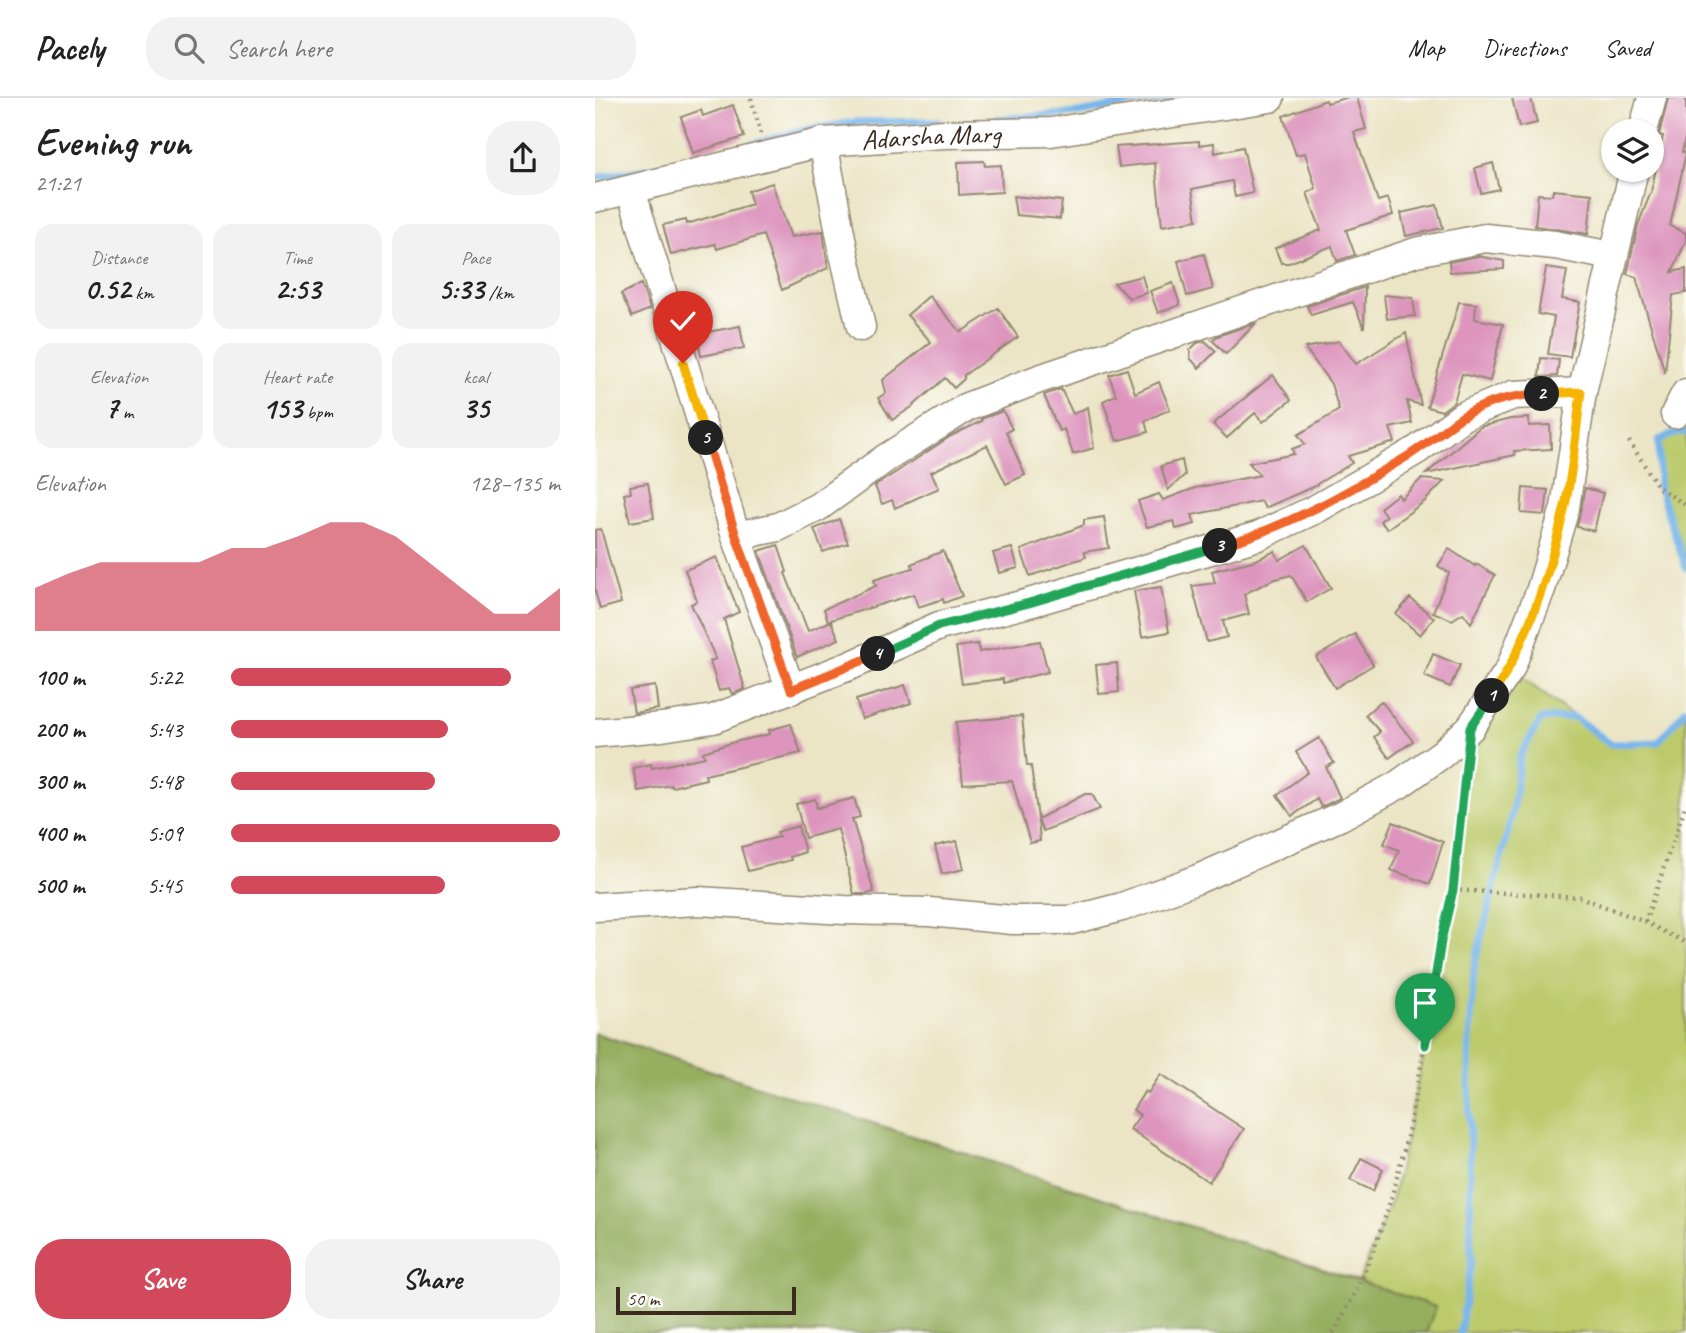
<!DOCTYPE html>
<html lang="en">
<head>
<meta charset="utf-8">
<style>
	:root { --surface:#fff; --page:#f2f2f2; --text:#222; --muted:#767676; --line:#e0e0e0; --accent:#d1495b }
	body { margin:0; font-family:Caveat,sans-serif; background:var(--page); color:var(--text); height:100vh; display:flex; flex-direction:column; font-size:26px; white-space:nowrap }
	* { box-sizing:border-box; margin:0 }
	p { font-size:23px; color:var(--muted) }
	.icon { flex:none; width:38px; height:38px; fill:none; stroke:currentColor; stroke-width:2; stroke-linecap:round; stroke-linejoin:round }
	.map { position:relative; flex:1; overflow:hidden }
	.panel { display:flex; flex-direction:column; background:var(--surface); width:595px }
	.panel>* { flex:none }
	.controls { position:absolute; left:1006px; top:21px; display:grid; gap:14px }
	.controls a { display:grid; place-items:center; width:63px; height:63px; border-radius:50%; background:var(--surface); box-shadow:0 2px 5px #0004; font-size:35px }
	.scale { position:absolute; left:21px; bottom:18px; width:180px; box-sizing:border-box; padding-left:7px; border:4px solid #3b2a1e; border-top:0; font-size:19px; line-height:24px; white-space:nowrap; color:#3b2a1e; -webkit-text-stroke:5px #fdfcf7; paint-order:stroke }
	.pin { position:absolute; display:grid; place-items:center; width:60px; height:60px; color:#fff; margin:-72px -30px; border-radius:50% 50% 50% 0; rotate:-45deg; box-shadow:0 0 7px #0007 }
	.pin .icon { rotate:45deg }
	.km { position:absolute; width:35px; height:35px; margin:-18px; border-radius:50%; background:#222; color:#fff; font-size:19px; line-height:35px; text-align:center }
	.round { display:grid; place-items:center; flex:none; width:74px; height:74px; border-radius:28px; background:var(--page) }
	.summary { display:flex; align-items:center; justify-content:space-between; height:119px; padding:0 35px }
	h1 { font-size:38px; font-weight:700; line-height:52px }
	.metrics { display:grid; grid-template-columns:repeat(3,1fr); gap:10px; height:119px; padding:7px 35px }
	.metrics div { display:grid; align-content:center; border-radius:18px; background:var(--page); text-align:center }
	.metrics b { font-size:30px; font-weight:700 }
	.metrics small { font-size:19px; font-weight:400 }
	.metrics p { font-size:19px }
	.chart { height:196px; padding:14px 35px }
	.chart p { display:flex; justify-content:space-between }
	.chart svg { width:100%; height:126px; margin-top:7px; fill:var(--accent); opacity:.7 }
	.cta { display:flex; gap:14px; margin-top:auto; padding:14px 35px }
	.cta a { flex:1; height:80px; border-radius:28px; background:var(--accent); color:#fff; font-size:28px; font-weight:700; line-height:80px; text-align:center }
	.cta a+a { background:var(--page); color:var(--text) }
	ul { padding:0 35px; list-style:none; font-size:23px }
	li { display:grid; grid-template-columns:112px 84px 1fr; align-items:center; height:52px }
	li i { height:18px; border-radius:9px; background:var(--accent) }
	header { display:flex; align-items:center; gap:42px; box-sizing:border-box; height:98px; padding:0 35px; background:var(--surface); border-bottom:2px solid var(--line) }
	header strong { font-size:33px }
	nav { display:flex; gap:38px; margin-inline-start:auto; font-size:24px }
	.search { width:490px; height:63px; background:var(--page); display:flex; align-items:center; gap:18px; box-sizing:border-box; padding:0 24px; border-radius:28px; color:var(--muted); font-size:26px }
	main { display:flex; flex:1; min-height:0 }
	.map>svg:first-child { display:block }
	.green { fill:#bcca6c; stroke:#7c7a45; stroke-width:2 }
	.forest { fill:#95ae60; stroke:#686c3f; stroke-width:2 }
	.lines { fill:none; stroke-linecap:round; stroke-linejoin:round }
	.stream { stroke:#78b6eb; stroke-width:7 }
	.building { fill:#dd95be }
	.minor-casing { stroke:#938872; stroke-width:31 }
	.path { stroke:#938872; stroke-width:4.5; stroke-dasharray:2 5; stroke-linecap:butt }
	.minor { stroke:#fff; stroke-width:28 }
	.split-1-casing { stroke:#fff; stroke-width:14 }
	.split-2-casing { stroke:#fff; stroke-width:14 }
	.split-3-casing { stroke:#fff; stroke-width:14 }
	.split-4-casing { stroke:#fff; stroke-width:14 }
	.split-5-casing { stroke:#fff; stroke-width:14 }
	.split-6-casing { stroke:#fff; stroke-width:14 }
	.split-1 { stroke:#22a559; stroke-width:9 }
	.split-2 { stroke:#f5b400; stroke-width:9 }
	.split-3 { stroke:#f0652b; stroke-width:9 }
	.split-4 { stroke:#22a559; stroke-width:9 }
	.split-5 { stroke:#f0652b; stroke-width:9 }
	.split-6 { stroke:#f5b400; stroke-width:9 }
	.labels { text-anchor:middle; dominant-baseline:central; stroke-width:5; stroke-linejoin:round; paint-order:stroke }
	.street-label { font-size:28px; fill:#3b2a1e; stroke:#fdfcf7 }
</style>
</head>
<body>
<header>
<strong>Pacely</strong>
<div class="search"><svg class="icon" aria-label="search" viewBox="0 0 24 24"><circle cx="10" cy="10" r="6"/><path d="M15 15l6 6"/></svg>Search here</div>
<nav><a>Map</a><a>Directions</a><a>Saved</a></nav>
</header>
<main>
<section class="panel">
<div class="summary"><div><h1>Evening run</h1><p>21:21</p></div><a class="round"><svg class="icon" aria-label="share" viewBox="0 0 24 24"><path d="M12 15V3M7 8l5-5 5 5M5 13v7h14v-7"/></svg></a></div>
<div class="metrics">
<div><p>Distance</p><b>0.52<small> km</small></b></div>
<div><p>Time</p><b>2:53</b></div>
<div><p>Pace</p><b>5:33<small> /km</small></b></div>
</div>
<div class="metrics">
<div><p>Elevation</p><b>7<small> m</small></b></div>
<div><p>Heart rate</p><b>153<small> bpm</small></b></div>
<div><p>kcal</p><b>35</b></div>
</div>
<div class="chart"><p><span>Elevation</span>128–135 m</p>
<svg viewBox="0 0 160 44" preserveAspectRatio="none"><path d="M0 44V29L10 24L20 20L30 20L40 20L50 20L60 15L70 15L80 11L90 6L100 6L110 11L120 20L130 29L140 38L150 38L160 29V44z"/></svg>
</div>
<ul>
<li><b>100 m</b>5:22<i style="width:85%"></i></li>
<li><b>200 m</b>5:43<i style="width:66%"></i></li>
<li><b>300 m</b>5:48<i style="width:62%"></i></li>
<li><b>400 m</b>5:09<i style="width:100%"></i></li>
<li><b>500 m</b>5:45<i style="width:65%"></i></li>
</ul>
<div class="cta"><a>Save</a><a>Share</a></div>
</section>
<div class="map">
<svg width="1091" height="1235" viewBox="0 0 1091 1235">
	<rect width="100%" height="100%" fill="#fdfcf7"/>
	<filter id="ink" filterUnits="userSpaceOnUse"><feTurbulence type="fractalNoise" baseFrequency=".0143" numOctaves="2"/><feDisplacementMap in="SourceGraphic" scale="14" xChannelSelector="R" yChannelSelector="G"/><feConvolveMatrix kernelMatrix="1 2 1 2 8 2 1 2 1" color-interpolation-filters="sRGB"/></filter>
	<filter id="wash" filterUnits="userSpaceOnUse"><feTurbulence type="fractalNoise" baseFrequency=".00686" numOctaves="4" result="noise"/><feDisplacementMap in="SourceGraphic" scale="28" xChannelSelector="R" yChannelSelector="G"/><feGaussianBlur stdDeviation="1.57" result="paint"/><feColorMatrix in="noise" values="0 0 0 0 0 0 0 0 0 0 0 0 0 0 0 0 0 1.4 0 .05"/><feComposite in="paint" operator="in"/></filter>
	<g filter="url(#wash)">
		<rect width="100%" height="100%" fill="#ebe5c6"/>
		<!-- green -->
		<g class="green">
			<polygon points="1091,332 1091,470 1064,390 1064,342"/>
			<polygon points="915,571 1016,646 1063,644 1091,611 1091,1235 831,1235 841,1209 764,1183 796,1104 809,1051 830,947 846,843 858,792 875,630"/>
		</g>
		<!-- forest -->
		<polygon class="forest" points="0,935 764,1183 841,1209 831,1235 0,1235"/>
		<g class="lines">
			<!-- stream -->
			<g class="stream">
				<polyline points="402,21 484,15 538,5 585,0"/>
				<polyline points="144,50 214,31 261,24 343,23"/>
				<polyline points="0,80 82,66"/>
				<polyline points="1091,335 1087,333 1064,342 1064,390 1091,470"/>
				<polyline points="865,1235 876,1164 874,959 879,869 917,716 925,658 946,621 979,619 1016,646 1063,644 1091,611"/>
			</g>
		</g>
		<g id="blocks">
			<!-- building -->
			<g class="building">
				<polygon points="750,0 762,0 771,31 759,34 783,103 793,100 798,117 751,132 760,157 742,163 737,148 694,165 686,165 680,150 726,132 712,95 721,91 710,55 701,57 688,18 731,2 732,5"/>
				<polygon points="917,0 936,0 942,25 924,29"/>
				<polygon points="1073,0 1091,0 1091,35 1087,54 1091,55 1075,128 1091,135 1091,143 1077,174 1091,171 1091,195 1078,197 1070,275 1041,179 1032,176 1043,127 1056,94 1068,38 1064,37"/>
				<polygon points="138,7 149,39 98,55 86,19 106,12 108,18"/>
				<polygon points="604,43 604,47 619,45 620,55 648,49 658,95 640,99 637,83 597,91 602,122 567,128 560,65 524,69 521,49"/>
				<polygon points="389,63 390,68 406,67 407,94 364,97 363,64"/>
				<polygon points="898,65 904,91 886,95 880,70"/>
				<polygon points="177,85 196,139 228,133 233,170 187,192 168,137 122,151 120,146 76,157 68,127 91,122 92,126 157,106 153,93"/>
				<polygon points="958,92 997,96 993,136 940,128 943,96 957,97"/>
				<polygon points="418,98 467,103 465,121 421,117"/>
				<polygon points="842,107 848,130 811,138 806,115"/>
				<polygon points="609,156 618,191 592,198 583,163"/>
				<polygon points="883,158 909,163 909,171 855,174 854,164"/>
				<polygon points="951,170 972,173 967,201 985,204 975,259 953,256 959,219 943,216"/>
				<polygon points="547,178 552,195 534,200 519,185"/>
				<polygon points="578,185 585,207 563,215 555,193"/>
				<polygon points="46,186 55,211 37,219 26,196"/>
				<polygon points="770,189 769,230 758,204 716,217 712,208"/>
				<polygon points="789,197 818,200 820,218 792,221"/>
				<polygon points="334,198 366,234 403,210 423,239 369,277 369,281 359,290 350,280 317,309 297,322 283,300 291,295 288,282 336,244 312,217"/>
				<polygon points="864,204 881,206 880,221 908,226 895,283 867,276 859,304 847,313 832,309"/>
				<polygon points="661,225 631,256 617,242 623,238"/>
				<polygon points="145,228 149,250 106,258 102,236"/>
				<polygon points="811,235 826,307 812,303 817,325 795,330 800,344 753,358 757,365 722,386 722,387 670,410 666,403 597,417 600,426 581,431 579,423 552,429 543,403 564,396 568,402 600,390 665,377 654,365 699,356 697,351 710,346 703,337 744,312 736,286 710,250 744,243 761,266"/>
				<polygon points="610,243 621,253 604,270 595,260 595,252 602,245"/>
				<polygon points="946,260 964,262 962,278 944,279"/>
				<polygon points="532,271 540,295 564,284 575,311 550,323 553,334 522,343 508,303 521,297 514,277"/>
				<polygon points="678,277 696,302 668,324 660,315 632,340 618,326"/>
				<polygon points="466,291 478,316 493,309 499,350 478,356 469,331 464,333 449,297"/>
				<polygon points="408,313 417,331 411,334 430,377 411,386 392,347 336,374 344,390 300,410 297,402 287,406 280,388 356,338 387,323 386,321"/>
				<polygon points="934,320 934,328 955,327 956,351 919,353 920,357 831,376 885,329 915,321"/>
				<polygon points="587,362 590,377 573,392 566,368"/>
				<polygon points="826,381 849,383 830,403 792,431 785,423 791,418 785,410 803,396 806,401"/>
				<polygon points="53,385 59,420 35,424 29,396 36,395 35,388"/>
				<polygon points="928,390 953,392 950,417 926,415"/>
				<polygon points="990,390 1008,395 999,433 982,429"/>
				<polygon points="509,419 514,450 489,454 491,459 435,478 426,452 489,427 489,422"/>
				<polygon points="244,421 253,445 228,454 219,431"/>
				<polygon points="6,431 26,505 5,511 0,493 0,432"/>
				<polygon points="183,447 192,474 190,475 213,533 236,523 244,541 202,559 164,453"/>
				<polygon points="711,447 736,490 712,504 696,477 677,482 649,496 654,516 628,523 632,539 612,544 597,488 620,485 617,473 661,462 680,453 684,462"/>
				<polygon points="417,450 423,470 404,475 398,455"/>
				<polygon points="854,451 880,468 881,466 900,477 876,525 868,515 857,522 838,514 854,475 843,468"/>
				<polygon points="348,453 367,498 349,505 348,501 323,509 319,496 233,523 229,511 281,488 279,482 318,470 316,466"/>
				<polygon points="122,459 144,514 129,521 150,591 137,596 134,590 124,593 115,563 121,561 96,506 102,503 90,472"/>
				<polygon points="566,489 574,534 547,539 539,493"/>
				<polygon points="815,500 839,520 825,537 801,516"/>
				<polygon points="760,536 778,567 740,590 721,559"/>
				<polygon points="445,543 453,574 408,585 408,581 367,586 361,549 383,546 384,554"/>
				<polygon points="838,556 865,567 855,589 829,578"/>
				<polygon points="522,565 524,594 504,596 501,567"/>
				<polygon points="310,587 316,605 267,621 261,602"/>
				<polygon points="60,588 63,611 39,615 35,592"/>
				<polygon points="786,603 818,643 794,660 779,639 785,634 770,617"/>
				<polygon points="427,618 432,668 436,668 443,721 490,696 497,696 505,711 448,733 443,722 445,743 435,745 417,683 368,686 361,624"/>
				<polygon points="196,626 206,655 110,677 111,681 77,689 76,687 43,693 38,670 56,666 57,670 110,659 108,654 139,644 175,636 174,632"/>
				<polygon points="724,640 739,665 731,669 745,700 726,709 722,701 697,718 682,697 713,674 701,654"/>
				<polygon points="259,700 265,719 257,721 279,794 272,796 259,796 243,731 210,740 201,706 220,701 222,710"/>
				<polygon points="798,724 848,744 835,786 796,772 804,752 789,746"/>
				<polygon points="203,728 210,754 195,759 196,762 153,773 146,749 184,739 182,734"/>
				<polygon points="362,743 369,771 347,776 340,748"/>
				<polygon points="566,976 649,1031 614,1084 535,1031 545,1017 538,1012 550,993 553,995"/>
				<polygon points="766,1060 788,1071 778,1093 755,1082"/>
			</g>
		</g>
	</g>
	<g filter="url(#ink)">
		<use href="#blocks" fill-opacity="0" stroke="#938872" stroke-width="2"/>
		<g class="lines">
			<defs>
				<g id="minor">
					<polyline points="1048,33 1057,0"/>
					<polyline points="228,44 249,156 266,229"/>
					<polyline points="36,92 141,438 196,592"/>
					<path id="s1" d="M0,100L228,44L350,36L456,34L675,0"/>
					<polyline points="1080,316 1091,295"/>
					<polyline points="141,438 183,429 223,409 291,360 372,309 444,281 821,154 890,140 960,147 1017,158"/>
					<polyline points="0,635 67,629 118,621 257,567 344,528 434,505 663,438 721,411 768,384 822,352 868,318 918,297 987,294 1039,72"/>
					<polyline points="0,809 103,803 249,812 334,814 418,822 477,822 527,809 603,781 746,718 803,687 848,655 875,630 915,571 946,491 970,410 987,294"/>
				</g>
			</defs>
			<!-- minor casing -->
			<use href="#minor" class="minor-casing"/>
			<!-- path -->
			<g class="path">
				<polyline points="156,0 166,36"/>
				<polyline points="1034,343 1064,390 1091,407"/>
				<polyline points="858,792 985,799 1050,824 1091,845"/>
				<polyline points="1050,824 1091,706"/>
				<path d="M738,1235C806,1122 824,986 843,858C847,836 854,814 858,791C864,751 866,710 870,669"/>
			</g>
			<!-- minor -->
			<use href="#minor" class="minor"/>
		</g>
	</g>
	<g class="lines" filter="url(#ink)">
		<defs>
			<polyline id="split-1" points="830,947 846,843 858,792 875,630 897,598"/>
			<path id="split-2" d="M897,598C932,545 955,473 969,412C978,374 981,333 986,294L947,296"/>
			<path id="split-3" d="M625,448C693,429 753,394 813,358C832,346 848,332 865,320C889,304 919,297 947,296"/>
			<polyline id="split-4" points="283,556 344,528 434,505 625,448"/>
			<polyline id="split-5" points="111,340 141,438 196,592 283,556"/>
			<polyline id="split-6" points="88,265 111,340"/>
		</defs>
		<!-- split-1 casing -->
		<use href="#split-1" class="split-1-casing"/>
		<!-- split-2 casing -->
		<use href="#split-2" class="split-2-casing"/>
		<!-- split-3 casing -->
		<use href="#split-3" class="split-3-casing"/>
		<!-- split-4 casing -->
		<use href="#split-4" class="split-4-casing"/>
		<!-- split-5 casing -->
		<use href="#split-5" class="split-5-casing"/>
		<!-- split-6 casing -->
		<use href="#split-6" class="split-6-casing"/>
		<!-- split-1 -->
		<use href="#split-1" class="split-1"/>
		<!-- split-2 -->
		<use href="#split-2" class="split-2"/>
		<!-- split-3 -->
		<use href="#split-3" class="split-3"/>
		<!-- split-4 -->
		<use href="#split-4" class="split-4"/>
		<!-- split-5 -->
		<use href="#split-5" class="split-5"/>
		<!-- split-6 -->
		<use href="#split-6" class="split-6"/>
	</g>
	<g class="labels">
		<!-- street labels -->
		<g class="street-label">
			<text stroke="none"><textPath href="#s1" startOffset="343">Adarsha Marg</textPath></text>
		</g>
	</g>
</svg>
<div class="controls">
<a><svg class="icon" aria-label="layers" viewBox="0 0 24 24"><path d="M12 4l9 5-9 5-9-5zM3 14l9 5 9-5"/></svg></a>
</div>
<div class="scale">50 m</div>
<div class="pin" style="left:830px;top:947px;background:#1e9e55"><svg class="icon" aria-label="arrive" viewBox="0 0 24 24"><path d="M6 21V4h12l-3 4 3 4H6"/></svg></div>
<div class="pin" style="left:88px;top:265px;background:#d93025"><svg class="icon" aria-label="check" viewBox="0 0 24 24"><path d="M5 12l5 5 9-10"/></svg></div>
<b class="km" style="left:897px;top:598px">1</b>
<b class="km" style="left:947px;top:296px">2</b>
<b class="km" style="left:625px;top:448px">3</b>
<b class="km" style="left:283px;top:556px">4</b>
<b class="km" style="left:111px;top:340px">5</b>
</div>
</main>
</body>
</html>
